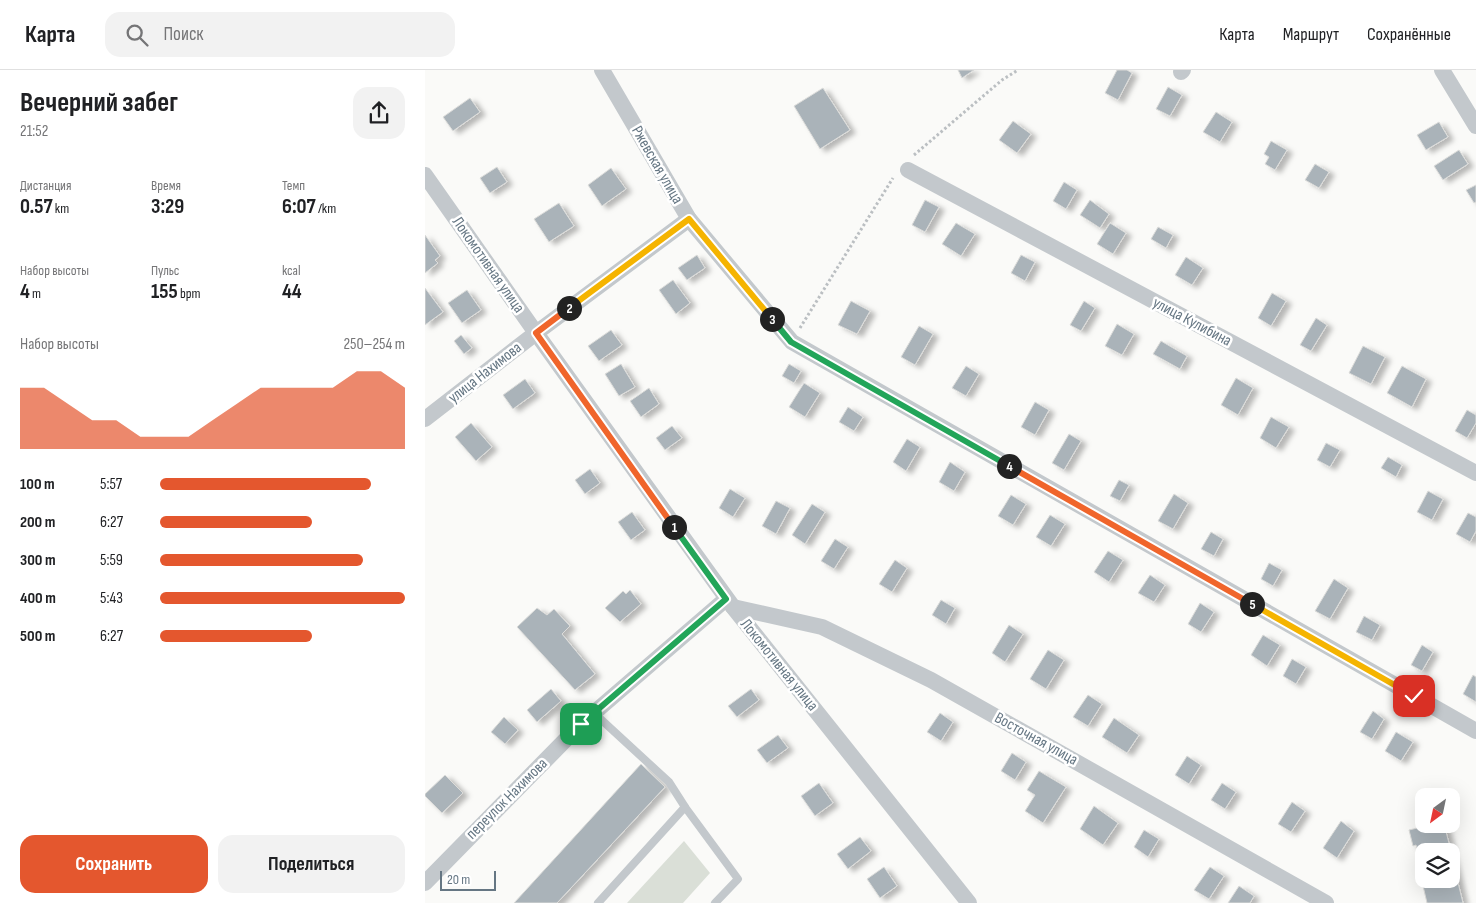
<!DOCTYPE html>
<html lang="ru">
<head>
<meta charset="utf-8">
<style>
	:root { --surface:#fff; --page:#f2f2f2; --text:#202124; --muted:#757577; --line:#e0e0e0; --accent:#e4572e }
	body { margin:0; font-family:"Sofia Sans Condensed",sans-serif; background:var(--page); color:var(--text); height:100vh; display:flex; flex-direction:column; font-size:19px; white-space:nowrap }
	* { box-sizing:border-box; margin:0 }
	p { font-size:16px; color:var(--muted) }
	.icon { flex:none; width:28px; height:28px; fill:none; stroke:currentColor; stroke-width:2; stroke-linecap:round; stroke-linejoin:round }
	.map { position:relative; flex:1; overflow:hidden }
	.details { display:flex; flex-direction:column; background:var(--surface); width:425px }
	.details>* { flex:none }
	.needle { width:32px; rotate:213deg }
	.tools { position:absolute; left:990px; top:718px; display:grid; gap:10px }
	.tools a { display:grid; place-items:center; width:45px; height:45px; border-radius:10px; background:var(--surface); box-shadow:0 5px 20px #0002; font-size:25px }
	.scale { position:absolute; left:15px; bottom:12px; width:56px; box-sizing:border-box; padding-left:5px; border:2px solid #657683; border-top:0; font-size:14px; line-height:18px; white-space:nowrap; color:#657683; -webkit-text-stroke:4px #fff; paint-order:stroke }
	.pin { position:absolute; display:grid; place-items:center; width:42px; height:42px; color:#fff; margin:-21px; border-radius:10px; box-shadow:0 2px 8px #0006 }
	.km { position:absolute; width:25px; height:25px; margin:-12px; border-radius:50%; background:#222; color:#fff; font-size:14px; line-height:25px; text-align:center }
	.round { display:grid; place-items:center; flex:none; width:52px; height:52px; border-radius:15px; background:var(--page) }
	.summary { display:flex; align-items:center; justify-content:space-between; height:85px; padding:0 20px }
	h1 { font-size:28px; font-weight:700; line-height:38px }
	.figures { display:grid; grid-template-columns:repeat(3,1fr); gap:8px; height:85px; padding:5px 20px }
	.figures div { display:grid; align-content:center }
	.figures b { font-size:21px; font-weight:700 }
	.figures small { font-size:14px; font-weight:400 }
	.figures p { font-size:14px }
	.chart { height:140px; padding:10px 20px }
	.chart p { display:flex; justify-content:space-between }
	.chart svg { width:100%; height:90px; margin-top:5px; fill:var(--accent); opacity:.7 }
	.primary-button { display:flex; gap:10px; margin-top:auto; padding:10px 20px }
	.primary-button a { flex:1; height:58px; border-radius:15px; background:var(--accent); color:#fff; font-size:20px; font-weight:700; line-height:58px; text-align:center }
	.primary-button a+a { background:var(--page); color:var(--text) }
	ul { padding:0 20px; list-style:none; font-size:16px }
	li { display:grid; grid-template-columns:80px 60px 1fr; align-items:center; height:38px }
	li i { height:12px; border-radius:6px; background:var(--accent) }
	header { display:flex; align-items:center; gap:30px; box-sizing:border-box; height:70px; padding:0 25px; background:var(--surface); border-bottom:1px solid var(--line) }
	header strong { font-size:24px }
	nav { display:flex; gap:28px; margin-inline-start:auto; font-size:18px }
	.search { width:350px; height:45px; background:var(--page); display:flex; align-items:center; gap:12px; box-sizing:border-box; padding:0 18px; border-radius:15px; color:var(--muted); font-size:19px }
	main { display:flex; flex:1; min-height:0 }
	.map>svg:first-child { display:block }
	.green { fill:#dadfd7 }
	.building { fill:#aab3b9; stroke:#dcdcda; filter:url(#shadow) }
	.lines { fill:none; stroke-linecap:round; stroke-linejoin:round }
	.path { stroke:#bbbfc2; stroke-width:3; stroke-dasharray:2.5 2.5; stroke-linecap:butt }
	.service { stroke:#c3c8cc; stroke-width:8 }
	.minor { stroke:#c3c8cc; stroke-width:16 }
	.split-1-casing { stroke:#fff; stroke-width:10 }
	.split-2-casing { stroke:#fff; stroke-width:10 }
	.split-3-casing { stroke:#fff; stroke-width:10 }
	.split-4-casing { stroke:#fff; stroke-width:10 }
	.split-5-casing { stroke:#fff; stroke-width:10 }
	.split-6-casing { stroke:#fff; stroke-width:10 }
	.split-1 { stroke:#22a559; stroke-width:6 }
	.split-2 { stroke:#f0652b; stroke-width:6 }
	.split-3 { stroke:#f5b400; stroke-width:6 }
	.split-4 { stroke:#22a559; stroke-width:6 }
	.split-5 { stroke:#f0652b; stroke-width:6 }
	.split-6 { stroke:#f5b400; stroke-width:6 }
	.labels { text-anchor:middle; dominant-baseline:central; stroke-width:5; stroke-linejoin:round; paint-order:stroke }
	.street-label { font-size:16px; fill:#657683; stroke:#fff }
</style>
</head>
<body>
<header>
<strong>Карта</strong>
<div class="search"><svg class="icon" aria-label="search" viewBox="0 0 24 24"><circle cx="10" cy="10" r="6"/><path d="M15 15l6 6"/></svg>Поиск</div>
<nav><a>Карта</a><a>Маршрут</a><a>Сохранённые</a></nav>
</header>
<main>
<section class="details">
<div class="summary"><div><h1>Вечерний забег</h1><p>21:52</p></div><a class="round"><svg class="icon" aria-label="share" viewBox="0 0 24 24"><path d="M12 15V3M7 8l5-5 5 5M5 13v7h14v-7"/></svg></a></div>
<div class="figures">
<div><p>Дистанция</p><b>0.57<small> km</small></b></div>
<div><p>Время</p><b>3:29</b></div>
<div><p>Темп</p><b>6:07<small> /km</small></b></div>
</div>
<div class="figures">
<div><p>Набор высоты</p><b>4<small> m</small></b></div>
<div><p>Пульс</p><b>155<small> bpm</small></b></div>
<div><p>kcal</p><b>44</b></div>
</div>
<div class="chart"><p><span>Набор высоты</span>250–254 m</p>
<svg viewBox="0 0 160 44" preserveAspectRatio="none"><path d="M0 44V14L10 14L20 22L30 30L40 30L50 38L60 38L70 38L80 30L90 22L100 14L110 14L120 14L130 14L140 6L150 6L160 14V44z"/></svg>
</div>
<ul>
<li><b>100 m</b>5:57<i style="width:86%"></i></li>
<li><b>200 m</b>6:27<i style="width:62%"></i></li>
<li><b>300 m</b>5:59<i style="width:83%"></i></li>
<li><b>400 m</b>5:43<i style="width:100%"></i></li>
<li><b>500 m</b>6:27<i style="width:62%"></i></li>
</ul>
<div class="primary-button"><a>Сохранить</a><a>Поделиться</a></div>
</section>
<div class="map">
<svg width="1051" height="833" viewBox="0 0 1051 833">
	<defs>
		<filter id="shadow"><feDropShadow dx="5.5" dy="3" stdDeviation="2.5" flood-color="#0004"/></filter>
	</defs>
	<rect width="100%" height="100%" fill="#fafaf8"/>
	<!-- green -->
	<polygon class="green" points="259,771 285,803 258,833 202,833"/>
	<!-- building -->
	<g class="building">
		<polygon points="533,0 549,0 537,8"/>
		<polygon points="692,0 702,0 707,3 693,30 680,23"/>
		<polygon points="743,17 757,25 745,46 731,39"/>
		<polygon points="398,18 425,60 395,79 369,36"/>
		<polygon points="45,28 55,42 28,61 18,47"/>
		<polygon points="791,42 807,52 795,72 778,62"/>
		<polygon points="588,51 606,64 592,83 574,70"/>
		<polygon points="1014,52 1023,67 1001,80 992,65"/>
		<polygon points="846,71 862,80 850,100 840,94 844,87 839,84"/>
		<polygon points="1034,80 1043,94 1018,110 1009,96"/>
		<polygon points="890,94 904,102 894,118 880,110"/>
		<polygon points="72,97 82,112 65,123 55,108"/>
		<polygon points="186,98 201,119 177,136 163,115"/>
		<polygon points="639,112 652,120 641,139 628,131"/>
		<polygon points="1051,115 1051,132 1049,133 1041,120"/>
		<polygon points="500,130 514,137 500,162 487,155"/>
		<polygon points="665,130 684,144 675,158 655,145"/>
		<polygon points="134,133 149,156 124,172 109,149"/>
		<polygon points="531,153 550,164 536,186 517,174"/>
		<polygon points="685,153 701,163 688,184 672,174"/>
		<polygon points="733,157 748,165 741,178 726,169"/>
		<polygon points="0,165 15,186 10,190 13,193 0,203"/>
		<polygon points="272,185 280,198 262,210 253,198"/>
		<polygon points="596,185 610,192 600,211 586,203"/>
		<polygon points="761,187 778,198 767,215 750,205"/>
		<polygon points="248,210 265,233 251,244 234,220"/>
		<polygon points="0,218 18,242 0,255"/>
		<polygon points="42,220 56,240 37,253 23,233"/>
		<polygon points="847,223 861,231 846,256 833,248"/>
		<polygon points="426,231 445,241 432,264 413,255"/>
		<polygon points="659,231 670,238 656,261 645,255"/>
		<polygon points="891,248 902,255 886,281 875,275"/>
		<polygon points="692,254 709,264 697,285 680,276"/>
		<polygon points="494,256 508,264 490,295 476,287"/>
		<polygon points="186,260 197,275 174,291 163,276"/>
		<polygon points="36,265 47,278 39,284 29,271"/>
		<polygon points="736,271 762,286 755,299 728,284"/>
		<polygon points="938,276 960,287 946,314 924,303"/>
		<polygon points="196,294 210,317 194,326 180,304"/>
		<polygon points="364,294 376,301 369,313 357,306"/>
		<polygon points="541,296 554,304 541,326 527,318"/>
		<polygon points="977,296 1001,309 987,337 962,323"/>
		<polygon points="811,308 828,318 813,345 796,335"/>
		<polygon points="100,309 110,323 88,339 78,325"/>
		<polygon points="379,313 395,323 380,347 364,337"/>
		<polygon points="224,318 234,334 216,347 205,331"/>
		<polygon points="610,332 624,340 610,365 596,357"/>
		<polygon points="423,337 438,347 429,361 414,352"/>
		<polygon points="1042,340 1051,345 1051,353 1042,368 1030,361"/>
		<polygon points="846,347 864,357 851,378 835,368"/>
		<polygon points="46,353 67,377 51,391 30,367"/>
		<polygon points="247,356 257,368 240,380 231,368"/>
		<polygon points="644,364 656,371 639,400 627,393"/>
		<polygon points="482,369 495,377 481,401 468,392"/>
		<polygon points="901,373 915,380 905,397 892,390"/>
		<polygon points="963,387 977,395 971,407 956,398"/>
		<polygon points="525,392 540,402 529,421 514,412"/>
		<polygon points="165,399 175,413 160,424 150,410"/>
		<polygon points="694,410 704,415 695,431 685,426"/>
		<polygon points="305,419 320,428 308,447 294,438"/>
		<polygon points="1003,421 1018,429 1007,450 992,442"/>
		<polygon points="749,424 763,433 748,459 733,451"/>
		<polygon points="586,425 601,434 588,455 573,446"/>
		<polygon points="351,431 365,438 351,464 337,456"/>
		<polygon points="387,434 400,442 380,474 367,465"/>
		<polygon points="207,442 220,460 206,470 193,452"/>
		<polygon points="1043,443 1051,447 1051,461 1045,472 1031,464"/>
		<polygon points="625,445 640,454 626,476 611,467"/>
		<polygon points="786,462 798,469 789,486 776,479"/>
		<polygon points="410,469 423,477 409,499 396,491"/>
		<polygon points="683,481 698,490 684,512 669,502"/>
		<polygon points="470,490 482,498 467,522 454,514"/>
		<polygon points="844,493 857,500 848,516 836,509"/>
		<polygon points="725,505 740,515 729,532 713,523"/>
		<polygon points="909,509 923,518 905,549 890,541"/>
		<polygon points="205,520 216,534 195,552 180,538 198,521 201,524"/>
		<polygon points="516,530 530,538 521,554 507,545"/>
		<polygon points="775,533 789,542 776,562 763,554"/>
		<polygon points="112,538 122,545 129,539 145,556 137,564 170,604 150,620 92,557"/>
		<polygon points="939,546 955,555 947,570 931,562"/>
		<polygon points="584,555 598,564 580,592 567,583"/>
		<polygon points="838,565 855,575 842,596 826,585"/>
		<polygon points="997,575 1008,582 997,601 986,595"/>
		<polygon points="623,580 639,590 621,619 605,609"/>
		<polygon points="867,589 881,597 871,614 858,606"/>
		<polygon points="1048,605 1051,607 1051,632 1038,624"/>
		<polygon points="126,619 136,631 112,652 102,640"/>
		<polygon points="326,619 334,630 312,647 303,636"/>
		<polygon points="663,625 677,634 663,656 648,647"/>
		<polygon points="948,641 959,649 947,669 935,662"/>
		<polygon points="515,643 528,652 516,671 502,662"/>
		<polygon points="79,647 93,660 80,674 66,662"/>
		<polygon points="689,648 714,665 702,683 677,667"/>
		<polygon points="971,662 988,672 976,691 960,681"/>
		<polygon points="353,665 363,678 342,693 332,680"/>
		<polygon points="587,683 601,692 590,710 576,701"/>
		<polygon points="762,686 776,695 764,714 750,705"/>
		<polygon points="216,694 240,717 132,833 89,833"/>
		<polygon points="614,701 641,717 618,753 600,741 610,725 602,720"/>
		<polygon points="20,705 38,723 17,743 0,726 0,724"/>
		<polygon points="394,713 408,733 390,746 376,726"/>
		<polygon points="797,713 811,722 800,739 786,730"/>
		<polygon points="867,732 880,741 866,762 853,754"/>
		<polygon points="669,736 693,753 678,775 655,759"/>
		<polygon points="916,751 929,761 912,788 898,778"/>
		<polygon points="1009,754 1019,754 1026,781 999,781 999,809 1026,809 1026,784 1038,833 1002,833 995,803 998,802 991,775 988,776 984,760"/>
		<polygon points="719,760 734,769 723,787 709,777"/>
		<polygon points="435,767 446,781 423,799 412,784"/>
		<polygon points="459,797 472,816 455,828 442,809"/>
		<polygon points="785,797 799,806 784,829 769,820"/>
		<polygon points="814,816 829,826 825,833 803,833"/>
	</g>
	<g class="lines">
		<!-- path -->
		<g class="path">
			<polyline points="489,85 577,10 593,0"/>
			<polyline points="375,258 468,108"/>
		</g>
		<!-- service -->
		<g class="service">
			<polyline points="169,643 244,712 260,737 173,833"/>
			<polyline points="260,737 313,809 290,833"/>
		</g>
		<!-- minor -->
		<g class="minor">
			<polyline points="177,0 264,149 367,272 1051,661"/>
			<polyline points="1017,0 1051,56"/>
			<polyline points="756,2 758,0"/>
			<polyline points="483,100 1051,403"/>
			<polyline points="0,105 111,263 308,537 544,833"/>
			<polyline points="0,349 111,263 264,149"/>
			<polyline points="308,537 397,557 506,610 901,833"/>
			<polyline points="0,813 156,654 301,529"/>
		</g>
	</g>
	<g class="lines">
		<defs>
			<polyline id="split-1" points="156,654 301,529 249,457"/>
			<polyline id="split-2" points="144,238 111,263 249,457"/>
			<polyline id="split-3" points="144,238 264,149 347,249"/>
			<polyline id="split-4" points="347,249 366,272 584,396"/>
			<polyline id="split-5" points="584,396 827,534"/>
			<polyline id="split-6" points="827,534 989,626"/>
		</defs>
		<!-- split-1 casing -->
		<use href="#split-1" class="split-1-casing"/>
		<!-- split-2 casing -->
		<use href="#split-2" class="split-2-casing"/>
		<!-- split-3 casing -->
		<use href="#split-3" class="split-3-casing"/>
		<!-- split-4 casing -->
		<use href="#split-4" class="split-4-casing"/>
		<!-- split-5 casing -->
		<use href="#split-5" class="split-5-casing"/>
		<!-- split-6 casing -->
		<use href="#split-6" class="split-6-casing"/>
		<!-- split-1 -->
		<use href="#split-1" class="split-1"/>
		<!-- split-2 -->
		<use href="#split-2" class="split-2"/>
		<!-- split-3 -->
		<use href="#split-3" class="split-3"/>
		<!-- split-4 -->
		<use href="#split-4" class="split-4"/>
		<!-- split-5 -->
		<use href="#split-5" class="split-5"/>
		<!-- split-6 -->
		<use href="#split-6" class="split-6"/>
	</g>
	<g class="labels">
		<!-- street labels -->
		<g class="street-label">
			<text transform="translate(232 95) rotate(60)">Ржевская улица</text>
			<text transform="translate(63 195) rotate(55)">Локомотивная улица</text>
			<text transform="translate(767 252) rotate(28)">улица Кулибина</text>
			<text transform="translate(60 303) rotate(-38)">улица Нахимова</text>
			<text transform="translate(354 595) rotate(51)">Локомотивная улица</text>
			<text transform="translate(611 669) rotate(29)">Восточная улица</text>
			<text transform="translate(82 729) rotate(-45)">переулок Нахимова</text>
		</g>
	</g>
</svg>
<div class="tools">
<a><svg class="needle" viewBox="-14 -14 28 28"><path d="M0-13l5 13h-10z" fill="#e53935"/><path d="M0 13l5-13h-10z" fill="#757577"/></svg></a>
<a><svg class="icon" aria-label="layers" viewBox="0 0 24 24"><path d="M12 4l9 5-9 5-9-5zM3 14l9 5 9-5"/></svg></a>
</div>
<div class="scale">20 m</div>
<div class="pin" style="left:156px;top:654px;background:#1e9e55"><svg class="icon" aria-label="arrive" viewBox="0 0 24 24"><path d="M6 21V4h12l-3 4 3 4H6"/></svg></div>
<div class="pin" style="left:989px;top:626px;background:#d93025"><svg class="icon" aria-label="check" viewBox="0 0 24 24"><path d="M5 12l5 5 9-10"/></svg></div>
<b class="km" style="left:249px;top:457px">1</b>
<b class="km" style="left:144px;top:238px">2</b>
<b class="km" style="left:347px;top:249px">3</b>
<b class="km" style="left:584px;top:396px">4</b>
<b class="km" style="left:827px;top:534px">5</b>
</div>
</main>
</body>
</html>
